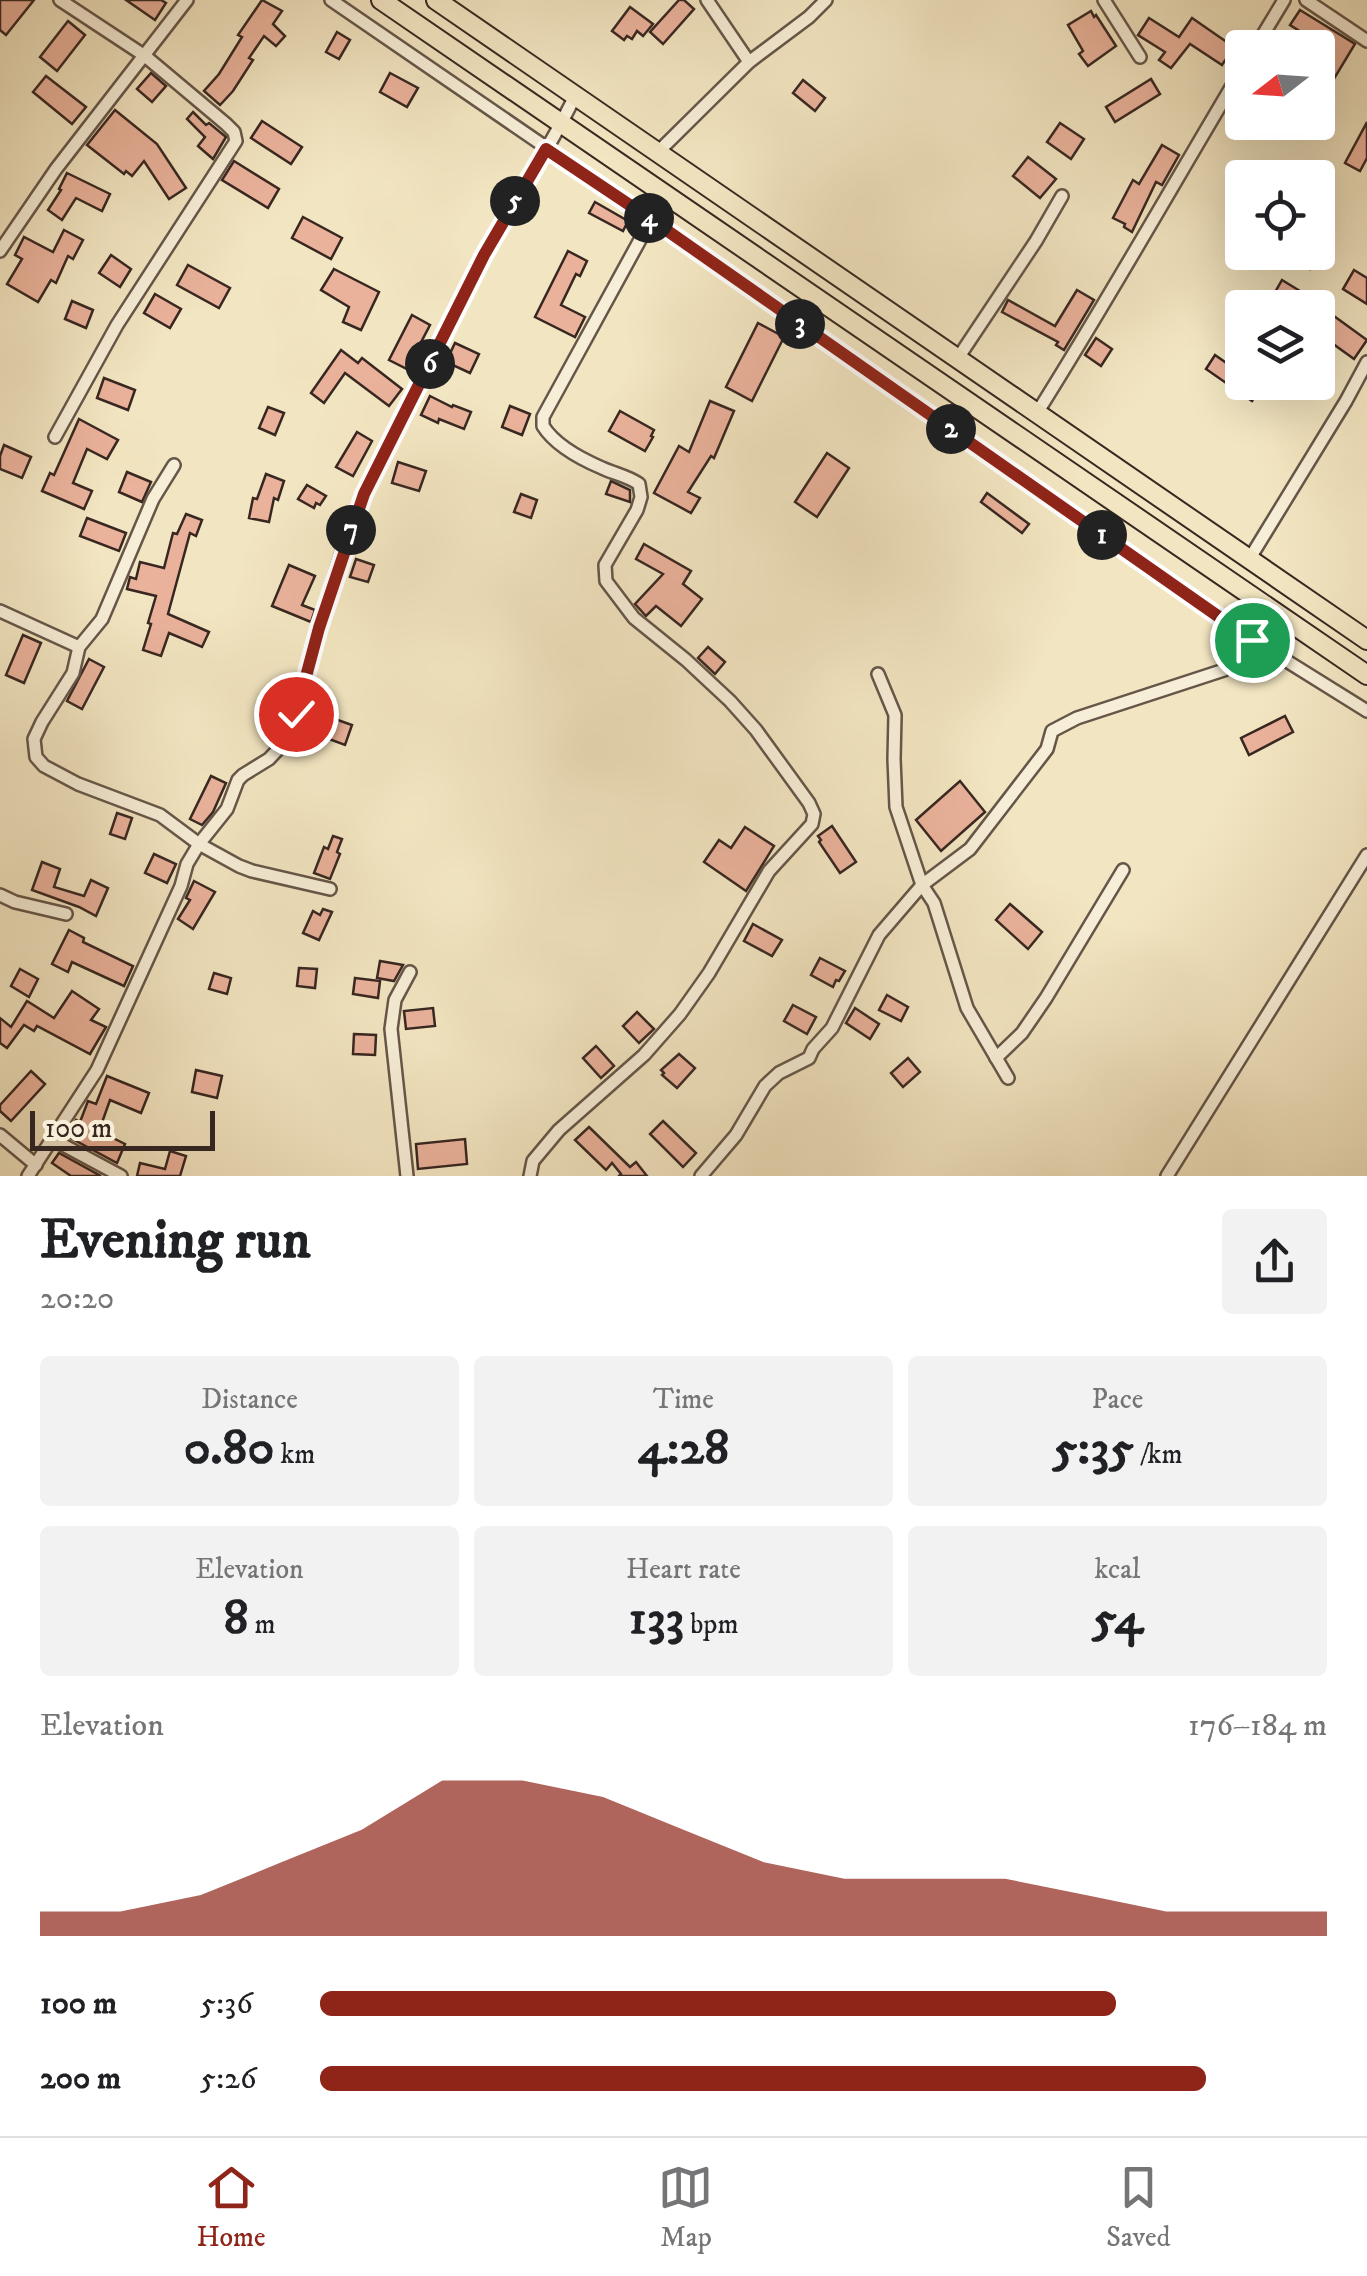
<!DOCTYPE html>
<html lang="en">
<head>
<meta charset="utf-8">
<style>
	:root { --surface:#fff; --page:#f2f2f2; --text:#202124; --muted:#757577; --line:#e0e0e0; --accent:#8f2418 }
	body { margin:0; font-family:"IM FELL DW Pica",serif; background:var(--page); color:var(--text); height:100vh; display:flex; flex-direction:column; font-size:38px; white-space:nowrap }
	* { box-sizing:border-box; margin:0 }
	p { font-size:32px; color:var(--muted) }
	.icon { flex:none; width:55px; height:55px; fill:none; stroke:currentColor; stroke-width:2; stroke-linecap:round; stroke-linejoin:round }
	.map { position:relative; height:1176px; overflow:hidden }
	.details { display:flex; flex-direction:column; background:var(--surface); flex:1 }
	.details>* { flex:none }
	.needle { width:65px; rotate:253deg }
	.buttons { position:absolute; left:1225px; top:30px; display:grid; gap:20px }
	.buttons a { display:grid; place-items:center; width:110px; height:110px; border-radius:10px; background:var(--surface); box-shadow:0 10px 40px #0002; font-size:50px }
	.scale { position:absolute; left:30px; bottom:25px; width:185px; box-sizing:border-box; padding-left:10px; border:5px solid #382721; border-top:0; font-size:28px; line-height:35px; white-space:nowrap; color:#382721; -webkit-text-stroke:8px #f7eed7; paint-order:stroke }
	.pin { position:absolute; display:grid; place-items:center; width:85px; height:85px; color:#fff; margin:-42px; border:5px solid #fff; border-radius:50%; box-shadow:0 2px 10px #0007 }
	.km { position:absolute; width:50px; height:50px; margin:-25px; border-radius:50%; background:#222; color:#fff; font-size:28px; line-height:50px; text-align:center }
	.round { display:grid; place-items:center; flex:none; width:105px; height:105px; border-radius:10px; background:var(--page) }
	.headline { display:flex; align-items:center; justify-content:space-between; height:170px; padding:0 40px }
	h1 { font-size:55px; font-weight:700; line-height:75px }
	.metrics { display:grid; grid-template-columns:repeat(3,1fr); gap:15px; height:170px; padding:10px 40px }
	.metrics div { display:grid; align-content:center; border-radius:10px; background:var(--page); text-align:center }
	.metrics b { font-size:50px; font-weight:700 }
	.metrics small { font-size:28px; font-weight:400 }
	.metrics p { font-size:28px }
	.chart { height:280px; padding:20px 40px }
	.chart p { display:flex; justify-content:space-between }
	.chart svg { width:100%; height:180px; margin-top:10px; fill:var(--accent); opacity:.7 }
	ul { padding:0 40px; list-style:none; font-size:32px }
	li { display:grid; grid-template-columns:160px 120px 1fr; align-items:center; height:75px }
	li i { height:25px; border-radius:12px; background:var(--accent) }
	.dock { display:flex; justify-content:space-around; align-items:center; height:140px; border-top:2px solid var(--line); background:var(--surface); font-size:28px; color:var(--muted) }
	.dock a { display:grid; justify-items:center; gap:5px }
	.dock .current { color:var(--accent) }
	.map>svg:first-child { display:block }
	.building { fill:#eab29b; stroke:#382721; stroke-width:2.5 }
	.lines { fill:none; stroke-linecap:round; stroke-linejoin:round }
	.minor-casing { stroke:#665649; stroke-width:16 }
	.trunk-casing { stroke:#382721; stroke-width:22 }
	.minor { stroke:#f7eed7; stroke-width:11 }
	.trunk { stroke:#f2e5c1; stroke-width:18 }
	.route-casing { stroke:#fff; stroke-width:20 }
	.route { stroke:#8f2418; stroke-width:12 }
</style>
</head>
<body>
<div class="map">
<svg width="1367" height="1176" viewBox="0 0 1367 1176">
	<rect width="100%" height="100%" fill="#f2e5c1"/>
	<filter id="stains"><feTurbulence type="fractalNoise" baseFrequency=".002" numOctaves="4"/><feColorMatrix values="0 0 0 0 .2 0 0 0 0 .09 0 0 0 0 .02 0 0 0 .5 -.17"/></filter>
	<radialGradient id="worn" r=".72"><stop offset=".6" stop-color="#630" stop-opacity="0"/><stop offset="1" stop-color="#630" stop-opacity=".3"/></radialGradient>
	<!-- building -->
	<g class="building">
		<polygon points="0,0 34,0 6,35 0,30"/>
		<polygon points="126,0 161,0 166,3 155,20"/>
		<polygon points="262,0 282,11 273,24 285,36 276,46 264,36 249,58 253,60 233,91 220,105 204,91 219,74 242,37 238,35"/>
		<polygon points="679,0 684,0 694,9 663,44 650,32"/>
		<polygon points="630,7 653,24 643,36 637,31 632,39 627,36 624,40 612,31"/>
		<polygon points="1300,10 1355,44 1329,87 1318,80 1318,48 1284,48 1298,30 1290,25"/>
		<polygon points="1091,11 1094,17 1096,15 1116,46 1088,66 1079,54 1083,51 1068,25"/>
		<polygon points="1149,18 1179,37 1192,18 1234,47 1222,65 1190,44 1171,68 1159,60 1165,52 1138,35"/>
		<polygon points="68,21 85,35 57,71 40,57"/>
		<polygon points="337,32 350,40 339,59 326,52"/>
		<polygon points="151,73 166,86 152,102 137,89"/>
		<polygon points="390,73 418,88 407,107 380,92"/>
		<polygon points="46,76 86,107 72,124 33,92"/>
		<polygon points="1151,79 1160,94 1115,122 1106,107"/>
		<polygon points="803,80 825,98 815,111 793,93"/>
		<polygon points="115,110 157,144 186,188 169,199 144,161 132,176 126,171 124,174 87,145"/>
		<polygon points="193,112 206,125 209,123 226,137 213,159 198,146 205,137 187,119"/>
		<polygon points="262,121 302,147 291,164 251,138"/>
		<polygon points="1367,122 1367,158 1360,171 1345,163"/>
		<polygon points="1060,123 1084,139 1071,159 1047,142"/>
		<polygon points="1162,145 1179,155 1162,185 1156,182 1132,232 1124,227 1125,224 1113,218 1133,180 1139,184"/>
		<polygon points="1028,157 1056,179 1040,198 1013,176"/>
		<polygon points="234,161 279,189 268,208 222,180"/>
		<polygon points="67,173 110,194 102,211 76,198 62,220 48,210 61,190 59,189"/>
		<polygon points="595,202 628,221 623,231 589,213"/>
		<polygon points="303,217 342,238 331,259 292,238"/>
		<polygon points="64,230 83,240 73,259 68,256 56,283 51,280 38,302 7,284 22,259 15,255 24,237 53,252"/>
		<polygon points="1318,236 1329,245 1310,269 1296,258 1300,252 1318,252"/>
		<polygon points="568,251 587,261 580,276 576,274 561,305 585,317 575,337 535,317"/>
		<polygon points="111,255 131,269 120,287 99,273"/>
		<polygon points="188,265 230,288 219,308 177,285"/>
		<polygon points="334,269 379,292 361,330 343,322 349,307 321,290"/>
		<polygon points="1354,270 1367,278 1367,304 1343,289"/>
		<polygon points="1282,280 1300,291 1296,296 1299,298 1293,308 1266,308"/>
		<polygon points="1077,290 1094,300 1064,350 1056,345 1058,342 1002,312 1008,300 1055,326"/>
		<polygon points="155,294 181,309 170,328 144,313"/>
		<polygon points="72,301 93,310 86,328 65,319"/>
		<polygon points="1327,311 1367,340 1354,359 1318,333 1318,324"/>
		<polygon points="412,315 430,325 407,369 389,360"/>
		<polygon points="758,323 784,337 752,401 726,387"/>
		<polygon points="1096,338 1112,349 1101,366 1085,355"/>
		<polygon points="455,343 479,354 470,373 446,362"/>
		<polygon points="341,350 358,363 362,358 402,389 389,406 345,373 324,403 311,393"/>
		<polygon points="1215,355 1242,374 1242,382 1254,382 1261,387 1252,401 1206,369"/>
		<polygon points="104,378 135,390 128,410 97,398"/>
		<polygon points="430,396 452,407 453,405 471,412 464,429 439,419 438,423 421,415"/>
		<polygon points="710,401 734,411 714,458 711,456 688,492 700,498 691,513 654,493 679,446 689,452"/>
		<polygon points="510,406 530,414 522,435 502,427"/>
		<polygon points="268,407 284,413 275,435 259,428"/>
		<polygon points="620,411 654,430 651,436 653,437 645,451 609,431"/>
		<polygon points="79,419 118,440 107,459 87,449 73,483 92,491 84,509 42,491 50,473 54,475"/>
		<polygon points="357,432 372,441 353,476 336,467"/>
		<polygon points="4,445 31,457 22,478 0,469 0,456"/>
		<polygon points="827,453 849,468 817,517 795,502"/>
		<polygon points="398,462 426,471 419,491 392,483"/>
		<polygon points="127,472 151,482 142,502 119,492"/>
		<polygon points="266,474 284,481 278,500 274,498 269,522 249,518 253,498 257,499"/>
		<polygon points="611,481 630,490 630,502 606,494"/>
		<polygon points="307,485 326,496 320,505 316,503 314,508 298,499"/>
		<polygon points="987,493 1029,524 1022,533 981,502"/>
		<polygon points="521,494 537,500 531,518 514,512"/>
		<polygon points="186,514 202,520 196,536 190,533 168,614 209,632 202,647 169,633 161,656 143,650 151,624 148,623 156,596 127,589 130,577 136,579 140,562 164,568 173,533 177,534"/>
		<polygon points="87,518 126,533 119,551 80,536"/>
		<polygon points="644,544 691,571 683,584 702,599 681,626 656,606 646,616 635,604 663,574 636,559"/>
		<polygon points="356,559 374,565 368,582 350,577"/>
		<polygon points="289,565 315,576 302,605 315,610 311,622 272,606"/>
		<polygon points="23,635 41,643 24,683 6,675"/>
		<polygon points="708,647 725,662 715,674 698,658"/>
		<polygon points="89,659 104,667 82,709 67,701"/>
		<polygon points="318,713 352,725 345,745 302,729 306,717 316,721"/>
		<polygon points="1285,716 1293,732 1249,755 1241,738"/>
		<polygon points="211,776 226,783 213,812 202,825 190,819"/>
		<polygon points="960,781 985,812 941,851 916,820"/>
		<polygon points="117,813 132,818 125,839 110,834"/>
		<polygon points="832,826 856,862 840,873 819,842 821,840 818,836"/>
		<polygon points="745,827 774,846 746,891 704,862 719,840 731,848"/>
		<polygon points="333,836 342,839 337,852 340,854 330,879 314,873 324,847 328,849"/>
		<polygon points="154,854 176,864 167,883 145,873"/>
		<polygon points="42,862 60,869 54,887 84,896 91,880 108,888 96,916 79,907 32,890"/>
		<polygon points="194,881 215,892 193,929 178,919 190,900 186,898"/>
		<polygon points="1010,904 1042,932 1028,949 996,920"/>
		<polygon points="323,909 332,912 319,940 303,933 313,911 320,915"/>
		<polygon points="753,924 782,940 772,956 744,941"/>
		<polygon points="69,930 84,938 83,942 133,966 124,986 72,962 68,972 52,964"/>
		<polygon points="820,958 845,971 839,981 836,980 833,987 811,975"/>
		<polygon points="380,961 403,965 394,981 377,978"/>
		<polygon points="299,968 317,969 315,988 297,986"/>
		<polygon points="20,969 38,979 29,997 11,986"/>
		<polygon points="214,973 231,978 227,994 209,989"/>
		<polygon points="355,978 380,981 378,998 353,994"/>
		<polygon points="72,991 99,1009 91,1020 106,1027 90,1054 37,1026 34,1031 24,1025 7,1048 0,1043 0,1018 11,1027 27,1001 54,1018"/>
		<polygon points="887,995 908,1007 901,1021 879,1010"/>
		<polygon points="793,1005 816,1017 807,1034 784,1021"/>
		<polygon points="433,1008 435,1026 406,1029 404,1011"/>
		<polygon points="855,1008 879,1024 870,1039 846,1023"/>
		<polygon points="637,1012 654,1029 639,1043 623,1026"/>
		<polygon points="354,1034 376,1035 375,1055 353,1054"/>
		<polygon points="596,1046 614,1066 601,1078 583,1058"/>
		<polygon points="679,1054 695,1068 677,1088 662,1075 664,1073 661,1070"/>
		<polygon points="908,1058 920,1072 903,1087 891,1073"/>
		<polygon points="196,1070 222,1076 217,1098 192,1092"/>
		<polygon points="31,1071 45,1084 11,1121 0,1111 0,1105"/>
		<polygon points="107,1076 149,1093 141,1113 110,1100 99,1131 125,1144 117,1163 67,1136 76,1120 80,1122 88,1101 96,1104"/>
		<polygon points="663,1121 696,1153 683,1167 650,1134"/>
		<polygon points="589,1127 630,1167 636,1162 647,1176 619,1176 621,1174 612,1163 606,1170 575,1140"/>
		<polygon points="465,1139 467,1164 418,1169 416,1144"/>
		<polygon points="170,1151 186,1156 180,1176 137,1176 140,1163 165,1169"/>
		<polygon points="59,1153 101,1176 71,1176 52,1163"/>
	</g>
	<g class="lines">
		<defs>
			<g id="minor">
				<polyline points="331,0 652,220 1253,640 1367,711"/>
				<polyline points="707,0 749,62"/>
				<polyline points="1104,0 1140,57"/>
				<polyline points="1306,0 1367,41"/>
				<polyline points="1255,48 1284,0"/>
				<polyline points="657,153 749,62 809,17 826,0"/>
				<polyline points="0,251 56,169 187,0"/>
				<polyline points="958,358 1036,241 1062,196"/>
				<path d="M1037,413C1108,300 1174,183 1242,69"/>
				<polyline points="55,437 117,325 236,141 234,132 226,124 145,56 60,0"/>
				<polyline points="174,465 153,499 102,619 79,647 73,673 42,722 34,739 36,757 44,766 78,784 160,815 199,844 239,866 252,871 330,889"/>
				<polyline points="1250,558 1346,401 1367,362"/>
				<polyline points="0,611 79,647"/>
				<polyline points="878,674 895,715 894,759 896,807 922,885 934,903 967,1008 1008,1078"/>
				<polyline points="0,895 15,902 66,914"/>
				<polyline points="996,1058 1022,1033 1046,998 1123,870"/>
				<polyline points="0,1135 36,1165"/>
				<polyline points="52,1139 121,1176"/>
				<path d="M28,1176L97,1070L181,886L187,864L199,844L227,809L238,780L243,775L269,759L284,743L292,730C314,650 333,567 365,491C381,453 402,419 420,383C446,333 469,282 496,234C523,188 552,144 575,96"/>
				<polyline points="407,1176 391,1029 395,1000 410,972"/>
				<path d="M530,1176L533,1161L559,1130L644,1055L680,1014L709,973L769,871L812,824L814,814L809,803L756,730L730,701L686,660L634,618L606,581L605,565L637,510L641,497L639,484C628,476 615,474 602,468C581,459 555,445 543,426V417L664,196"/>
				<polyline points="701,1176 736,1135 765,1086 779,1073 809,1058 813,1049 832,1028 879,935 922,885 970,849 1047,749 1052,731 1077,718 1224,670 1246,658 1253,640"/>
				<polyline points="1167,1176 1367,855"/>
			</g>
			<g id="trunk">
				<polyline points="381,0 1367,675"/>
				<polyline points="436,0 1367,640"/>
			</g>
		</defs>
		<!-- minor casing -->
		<use href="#minor" class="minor-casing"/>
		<!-- trunk casing -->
		<use href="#trunk" class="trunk-casing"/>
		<!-- minor -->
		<use href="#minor" class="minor"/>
		<!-- trunk -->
		<use href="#trunk" class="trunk"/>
	</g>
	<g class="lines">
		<defs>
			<polyline id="route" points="296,714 319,628 364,494 484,255 546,149 652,220 1252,640"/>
		</defs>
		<!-- route casing -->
		<use href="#route" class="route-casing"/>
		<!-- route -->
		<use href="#route" class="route"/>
	</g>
	<rect width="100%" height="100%" filter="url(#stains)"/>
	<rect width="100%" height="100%" fill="url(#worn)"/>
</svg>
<div class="buttons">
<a><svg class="needle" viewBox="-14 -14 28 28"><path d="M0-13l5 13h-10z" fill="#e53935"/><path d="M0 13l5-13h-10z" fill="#757577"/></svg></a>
<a><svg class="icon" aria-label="locate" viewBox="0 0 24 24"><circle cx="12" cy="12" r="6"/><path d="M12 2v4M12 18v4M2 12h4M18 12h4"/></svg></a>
<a><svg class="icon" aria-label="layers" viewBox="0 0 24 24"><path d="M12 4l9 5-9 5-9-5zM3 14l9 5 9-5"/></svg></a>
</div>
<div class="scale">100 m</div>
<div class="pin" style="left:1252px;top:640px;background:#1e9e55"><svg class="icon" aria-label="arrive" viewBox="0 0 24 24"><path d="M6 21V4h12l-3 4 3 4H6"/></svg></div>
<div class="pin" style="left:296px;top:714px;background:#d93025"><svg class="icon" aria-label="check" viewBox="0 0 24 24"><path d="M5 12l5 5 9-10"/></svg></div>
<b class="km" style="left:1102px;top:535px">1</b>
<b class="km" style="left:951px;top:429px">2</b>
<b class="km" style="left:800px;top:324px">3</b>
<b class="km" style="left:649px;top:218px">4</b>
<b class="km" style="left:515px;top:201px">5</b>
<b class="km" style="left:430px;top:364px">6</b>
<b class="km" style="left:351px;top:530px">7</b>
</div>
<section class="details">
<div class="headline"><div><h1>Evening run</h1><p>20:20</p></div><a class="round"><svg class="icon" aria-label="share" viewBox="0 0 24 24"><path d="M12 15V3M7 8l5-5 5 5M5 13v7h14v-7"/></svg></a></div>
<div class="metrics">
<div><p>Distance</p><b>0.80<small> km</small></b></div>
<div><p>Time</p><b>4:28</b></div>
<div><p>Pace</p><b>5:35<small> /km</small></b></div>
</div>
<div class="metrics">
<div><p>Elevation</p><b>8<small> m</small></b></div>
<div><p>Heart rate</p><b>133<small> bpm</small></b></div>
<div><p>kcal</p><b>54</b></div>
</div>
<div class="chart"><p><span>Elevation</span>176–184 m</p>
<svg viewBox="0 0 160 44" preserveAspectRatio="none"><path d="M0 44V38L10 38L20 34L30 26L40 18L50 6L60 6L70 10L80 18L90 26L100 30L110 30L120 30L130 34L140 38L150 38L160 38V44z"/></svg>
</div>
<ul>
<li><b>100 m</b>5:36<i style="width:79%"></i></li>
<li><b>200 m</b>5:26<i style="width:88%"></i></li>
</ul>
</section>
<nav class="dock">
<a class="current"><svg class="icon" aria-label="home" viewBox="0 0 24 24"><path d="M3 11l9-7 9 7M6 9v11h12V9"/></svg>Home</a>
<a><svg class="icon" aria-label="map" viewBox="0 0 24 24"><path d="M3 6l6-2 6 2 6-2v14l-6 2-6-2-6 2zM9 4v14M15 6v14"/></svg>Map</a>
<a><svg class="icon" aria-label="saved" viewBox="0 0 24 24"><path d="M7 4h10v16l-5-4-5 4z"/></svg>Saved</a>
</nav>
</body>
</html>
